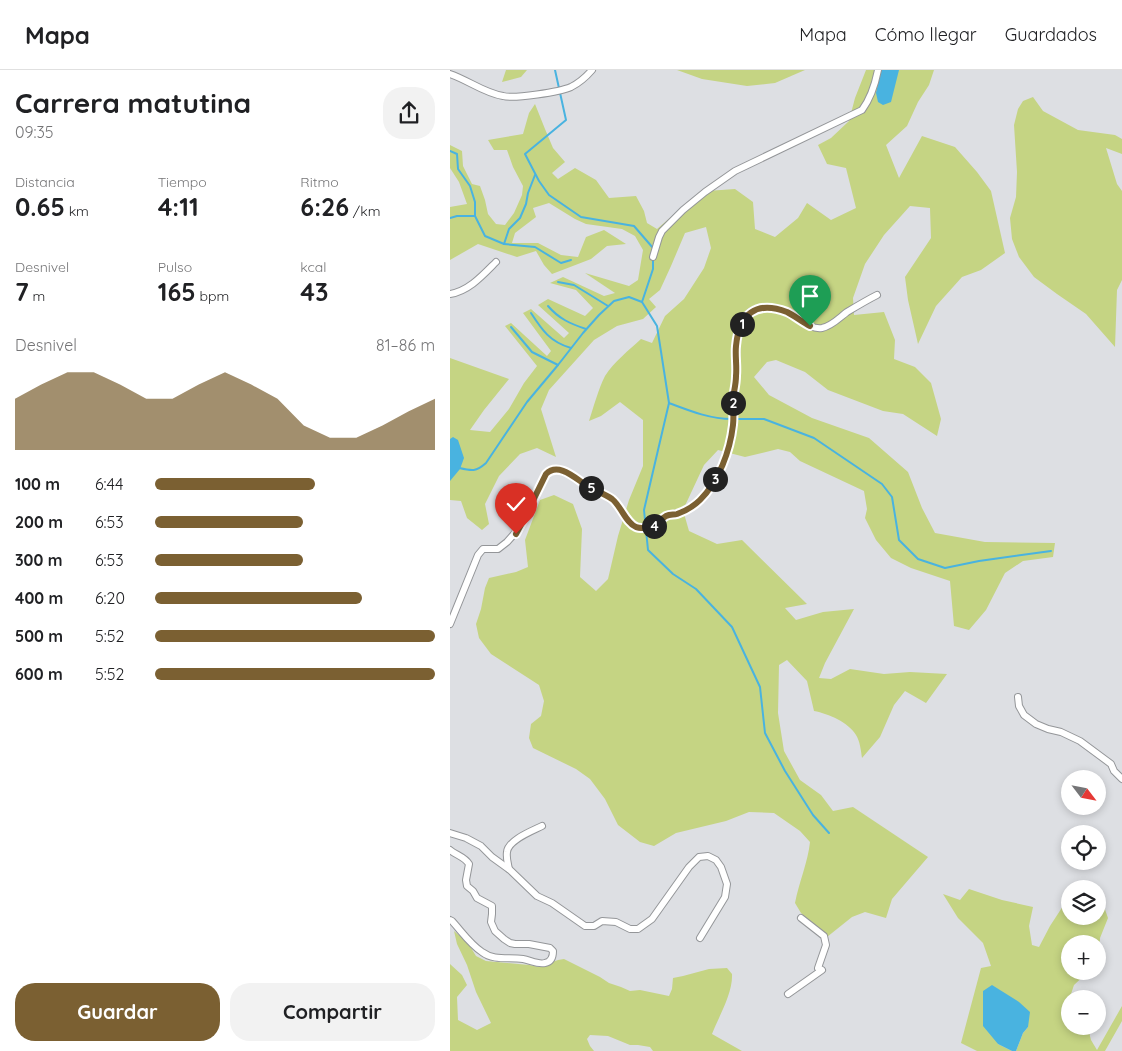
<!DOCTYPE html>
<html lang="es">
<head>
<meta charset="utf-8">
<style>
	:root { --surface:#fff; --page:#f2f2f2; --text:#202124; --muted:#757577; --line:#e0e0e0; --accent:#7b6032 }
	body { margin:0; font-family:Quicksand,sans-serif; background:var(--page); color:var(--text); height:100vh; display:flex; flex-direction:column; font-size:19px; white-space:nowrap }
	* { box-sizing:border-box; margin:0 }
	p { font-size:16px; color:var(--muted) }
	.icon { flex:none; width:28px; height:28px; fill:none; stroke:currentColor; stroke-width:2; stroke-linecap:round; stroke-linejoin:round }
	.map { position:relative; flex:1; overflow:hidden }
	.panel { display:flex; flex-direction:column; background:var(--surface); width:450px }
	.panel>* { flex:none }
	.needle { width:32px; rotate:122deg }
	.buttons { position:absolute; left:611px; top:700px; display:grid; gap:10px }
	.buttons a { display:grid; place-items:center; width:45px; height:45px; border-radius:50%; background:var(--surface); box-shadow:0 2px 8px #0003; font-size:25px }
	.pin { position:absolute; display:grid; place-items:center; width:42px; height:42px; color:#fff; margin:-51px -21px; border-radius:50% 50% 50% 0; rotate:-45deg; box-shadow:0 0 5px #0007 }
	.pin .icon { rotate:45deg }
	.km { position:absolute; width:25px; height:25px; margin:-12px; border-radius:50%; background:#222; color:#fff; font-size:14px; line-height:25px; text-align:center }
	.round { display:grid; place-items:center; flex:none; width:52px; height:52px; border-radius:20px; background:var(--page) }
	.summary { display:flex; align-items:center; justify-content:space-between; height:85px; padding:0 15px }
	h1 { font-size:28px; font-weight:700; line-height:38px }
	.metrics { display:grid; grid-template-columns:repeat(3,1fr); gap:8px; height:85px; padding:5px 15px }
	.metrics div { display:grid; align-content:center }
	.metrics b { font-size:25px; font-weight:700 }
	.metrics small { font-size:14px; font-weight:400 }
	.metrics p { font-size:14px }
	.chart { height:140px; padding:10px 15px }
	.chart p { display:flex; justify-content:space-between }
	.chart svg { width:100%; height:90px; margin-top:5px; fill:var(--accent); opacity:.7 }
	.button { display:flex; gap:10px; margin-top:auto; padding:10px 15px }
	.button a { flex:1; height:58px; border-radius:20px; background:var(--accent); color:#fff; font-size:20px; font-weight:700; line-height:58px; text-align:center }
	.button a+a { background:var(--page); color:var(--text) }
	ul { padding:0 15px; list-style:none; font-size:16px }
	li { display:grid; grid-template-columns:80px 60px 1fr; align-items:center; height:38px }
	li i { height:12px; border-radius:6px; background:var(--accent) }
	header { display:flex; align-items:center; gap:30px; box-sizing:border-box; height:70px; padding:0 25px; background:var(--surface); border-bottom:1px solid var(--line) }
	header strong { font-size:24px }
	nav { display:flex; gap:28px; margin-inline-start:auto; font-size:18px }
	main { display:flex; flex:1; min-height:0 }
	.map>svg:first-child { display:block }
	.green { fill:#c5d483 }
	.water { fill:#49b3e0 }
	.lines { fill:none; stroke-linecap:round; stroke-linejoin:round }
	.stream { stroke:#49b3e0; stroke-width:2 }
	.minor-casing { stroke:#949699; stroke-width:8 }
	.minor { stroke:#fff; stroke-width:6 }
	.route-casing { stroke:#fff; stroke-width:10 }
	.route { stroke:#7b6032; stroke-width:6 }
</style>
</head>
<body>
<header>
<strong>Mapa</strong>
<nav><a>Mapa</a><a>Cómo llegar</a><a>Guardados</a></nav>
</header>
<main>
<section class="panel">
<div class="summary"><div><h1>Carrera matutina</h1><p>09:35</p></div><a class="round"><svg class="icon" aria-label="share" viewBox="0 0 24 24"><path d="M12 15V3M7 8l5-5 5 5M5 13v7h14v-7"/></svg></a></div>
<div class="metrics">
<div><p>Distancia</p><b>0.65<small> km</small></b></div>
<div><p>Tiempo</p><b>4:11</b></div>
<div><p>Ritmo</p><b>6:26<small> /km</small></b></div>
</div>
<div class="metrics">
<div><p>Desnivel</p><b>7<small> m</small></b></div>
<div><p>Pulso</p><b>165<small> bpm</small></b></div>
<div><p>kcal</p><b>43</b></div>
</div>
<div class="chart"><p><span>Desnivel</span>81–86 m</p>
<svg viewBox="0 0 160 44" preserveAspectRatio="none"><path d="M0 44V19L10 12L20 6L30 6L40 12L50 19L60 19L70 12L80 6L90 12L100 19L110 32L120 38L130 38L140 32L150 25L160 19V44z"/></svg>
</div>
<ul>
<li><b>100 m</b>6:44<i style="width:57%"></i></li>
<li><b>200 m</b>6:53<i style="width:53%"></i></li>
<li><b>300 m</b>6:53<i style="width:53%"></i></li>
<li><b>400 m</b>6:20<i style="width:74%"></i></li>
<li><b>500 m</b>5:52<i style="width:100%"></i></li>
<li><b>600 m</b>5:52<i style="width:100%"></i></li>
</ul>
<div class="button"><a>Guardar</a><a>Compartir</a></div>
</section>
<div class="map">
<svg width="672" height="981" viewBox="0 0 672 981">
	<rect width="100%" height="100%" fill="#dddfe3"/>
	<!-- green -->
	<g class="green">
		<polygon points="56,0 77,0 71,7 52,12"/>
		<polygon points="227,0 355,0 325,13 297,16 252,9"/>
		<path d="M416,0H484L479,15L468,32L457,56L436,75L449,108L472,66L505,77L527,102L541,121L555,183L531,200L512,207L486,236L468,274L458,230L455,207L481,168L480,138L460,136L434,165L415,194L403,228L404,245L434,242L445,270L444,289L465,297L481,313L491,349L487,366L453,344L433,341L378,320L355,302L326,290L317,292L304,307L319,325L362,348L419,368L458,402L472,438L485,463L535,472L605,473L603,487L573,491L555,503L536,540L519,560L504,556L500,511L461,498L441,488L426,470L415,448L417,439L414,421L350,391L340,382L328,379L295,387L268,380L254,395L233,440L239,461L267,474L292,470L357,534L335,538L346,550L373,542L404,539L375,593L369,608L381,609L400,599L434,604L460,602L497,604L476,633L455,621L444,635L430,667L412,688C411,681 410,671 406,665C398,652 379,644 364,641L357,611L337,590L329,595L328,643L334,681L350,710L371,725L383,741L403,737L478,787L442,829L436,848L415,842L402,847L377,867L351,843L345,833C349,812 358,792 360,772L350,761L324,743L299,742L276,751L226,763L204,776L190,772L168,755L155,729L140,709L126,699L83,678L79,668L81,654L91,646L94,631L89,615L41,584L29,568L26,554L31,539L35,518L39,508L66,502L78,497L75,470L90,430L104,425L123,434L132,459L130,507L146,521L158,509L168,466L179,430L193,396V350L170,332L151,346L139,351C144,336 148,320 155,306C164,292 179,280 191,269L202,273L215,246L234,229L254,198L261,178L256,157L235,163L221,196L210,220L199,229L206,237L193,249L167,256L144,270L99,320L91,339L106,387L87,378L70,384L49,406L35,434L39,454L32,460L17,448L11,431L0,430V288L59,309L34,340L20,360L40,362L59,339L74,313L87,296L55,256L61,253L97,286L101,281L73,243L81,239L114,268L119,263L88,235L98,229L135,246L143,238L126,220L100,213L113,207L154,226L165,223L135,203L179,216L188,210L193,180L185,166L172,159L136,154L125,149L99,133L83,138L86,147L65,163L62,173H88L111,185L128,187L136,167L154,160L176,174L157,176L141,189L102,204L94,195L86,181L67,187L28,174L0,190V137L17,134L9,112L0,98V75L12,81L13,96L22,114L30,116L35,130L38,144L46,154L55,155L64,143L72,125L73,116L63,97L57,80H44L38,70L73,64L79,43L85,34L95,59L103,78L115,92L102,103L108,109L125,98L146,110L159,128L186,126L194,141L197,153L207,159L228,141L257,121L285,119L303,132L305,159L325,167L348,148L357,133L381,150L406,138L396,98L377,94L368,75L381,68L399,51L405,28Z"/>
		<polygon points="583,27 593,41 628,60 665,65 672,69 672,84 656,78 667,114 672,121 672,210 667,220 665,277 636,244 607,224 584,207 569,187 562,169 560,148 566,127 567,102 564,55 568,39 573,31"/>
		<polygon points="519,819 552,830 583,837 579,856 582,875 589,877 600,856 615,833 620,834 620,846 648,846 648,830 651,828 658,848 650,868 649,888 648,891 648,874 620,874 620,901 639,901 624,915 618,933 620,937 620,956 636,956 638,958 641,970 647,980 672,936 672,951 655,981 566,981 573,963 578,957 533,921 533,934 548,974 562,981 527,981 511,973 531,898 541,896 533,873 508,848 493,824 510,830"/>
		<path d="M4,861L18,873L26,886L36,891L79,895L89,897L108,890L114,889L150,907L159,913L171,917L180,921L190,920L219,926L222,919L223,908L233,906L259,899L277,898L282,904C283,923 269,946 262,964L292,981H203L200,977L188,975H180L158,966L140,965L137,969L140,976L144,981H0V894L12,905L17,915L7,927L8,950L27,960L41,953L26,922L17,895L7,874Z"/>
	</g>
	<!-- water -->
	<g class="water">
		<polygon points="431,0 449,0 441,32 433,35 428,32 426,23"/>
		<polygon points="3,367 8,370 14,388 10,399 0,411 0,369"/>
		<polygon points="542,915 569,932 580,942 578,957 573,963 566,981 562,981 548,974 533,956 533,921"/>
	</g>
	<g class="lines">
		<!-- stream -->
		<g class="stream">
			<polyline points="105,0 116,50 75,84 89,111 99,125 131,147 184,156 203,178"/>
			<polyline points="0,81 7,84 8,99 20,116 25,132 25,146 35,166 54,174 59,159 70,148 76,134 78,123 85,105"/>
			<polyline points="0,148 7,146 25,146"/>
			<polyline points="54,174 85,177 111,193 121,190"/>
			<polyline points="108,212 124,215 158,236"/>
			<polyline points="192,232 207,256 219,333 194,440 198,480 223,504 246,519 282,557 310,617 315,663 335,701 363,745 379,763"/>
			<path d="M98,236C109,249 121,254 136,259"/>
			<path d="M81,243C92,260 100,272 121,278"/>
			<polyline points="61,257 82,282 108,295"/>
			<path d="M219,333C240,341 260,349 282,349"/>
			<polyline points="287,349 314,349 364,368 432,414 442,427 449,470 468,489 495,498 529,491 601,481"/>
			<path d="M9,398C22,401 26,402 36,393L77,332L108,295L133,263L149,245L164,231L179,227L192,232L203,199V188"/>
		</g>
		<defs>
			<g id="minor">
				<path d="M0,4C18,10 34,23 53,26C64,29 110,22 121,17C129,13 136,7 142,0"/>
				<path d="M203,187L209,167L212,161L233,140L255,122L285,101L412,40C421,28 425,15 428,0"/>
				<path d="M0,224C19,221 33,205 46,192"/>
				<path d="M0,554L28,485L33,479H48L57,472L65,463L74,449L96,404C109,391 127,409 139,417C146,421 156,424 162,429C171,436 177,454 187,458C188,458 193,458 194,458C205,458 208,450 217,446C221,444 227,444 231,442C263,428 277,390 283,358C285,348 283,338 283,328C284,320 286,313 286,305C287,288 284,273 291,257C292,253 293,249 296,246C305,234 325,237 338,243C349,247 359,260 372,258C382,256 389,248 397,242C407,236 417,230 427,225"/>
				<polyline points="568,627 569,636 574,645 586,654 598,659 611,662 630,671 661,694 664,701 672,709"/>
				<polyline points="0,763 16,768 31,776 42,787 60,800 87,826 102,833 135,856 144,856 152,851 166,852 180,859 188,859 202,849 239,797 249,787 258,786 266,790 271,797 277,814 275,827 250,868"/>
				<path d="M0,780C6,785 15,787 19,794L16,810L17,816L23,821L27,828L42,836V844L41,852L45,861L54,869L60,873L65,874H79L100,878L103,881C103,887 101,892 95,893C88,895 80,890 73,889C58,887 44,891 32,882C20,874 12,862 2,851L0,850"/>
				<path d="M59,799C58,794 56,788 57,782C58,770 82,761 92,756"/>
				<polyline points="338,924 372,900 368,898 376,875 374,866 351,848"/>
			</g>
		</defs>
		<!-- minor casing -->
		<use href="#minor" class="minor-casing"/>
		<!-- minor -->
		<use href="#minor" class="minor"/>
	</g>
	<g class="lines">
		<defs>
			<path id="route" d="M66,464L74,449L96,404C109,391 127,410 139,417C146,421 155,424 162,429C171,436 176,453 186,457C188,458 192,458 194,458C204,458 208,451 216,446C220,444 224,445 227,444C235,441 244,436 250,430C269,411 280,381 283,355C284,346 283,337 283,328C284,321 286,314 286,306C287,296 285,286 286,276C289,244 306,230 337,242C345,246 352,252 360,256"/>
		</defs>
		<!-- route casing -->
		<use href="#route" class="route-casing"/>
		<!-- route -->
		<use href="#route" class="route"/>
	</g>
</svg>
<div class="buttons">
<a><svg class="needle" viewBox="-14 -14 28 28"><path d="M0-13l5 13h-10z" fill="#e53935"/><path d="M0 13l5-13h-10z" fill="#757577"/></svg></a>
<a><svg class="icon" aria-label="locate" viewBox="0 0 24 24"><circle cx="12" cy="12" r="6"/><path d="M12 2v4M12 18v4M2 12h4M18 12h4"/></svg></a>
<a><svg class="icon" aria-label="layers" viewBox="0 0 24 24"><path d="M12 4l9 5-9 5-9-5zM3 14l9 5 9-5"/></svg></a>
<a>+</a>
<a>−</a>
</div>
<div class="pin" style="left:360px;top:256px;background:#1e9e55"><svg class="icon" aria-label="arrive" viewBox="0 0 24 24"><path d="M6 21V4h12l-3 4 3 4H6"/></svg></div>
<div class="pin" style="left:66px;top:464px;background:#d93025"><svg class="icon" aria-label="check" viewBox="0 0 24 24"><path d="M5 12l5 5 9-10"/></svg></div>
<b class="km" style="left:292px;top:254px">1</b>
<b class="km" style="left:283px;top:333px">2</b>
<b class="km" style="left:265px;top:409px">3</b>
<b class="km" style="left:204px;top:456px">4</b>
<b class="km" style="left:141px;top:418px">5</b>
</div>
</main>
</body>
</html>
